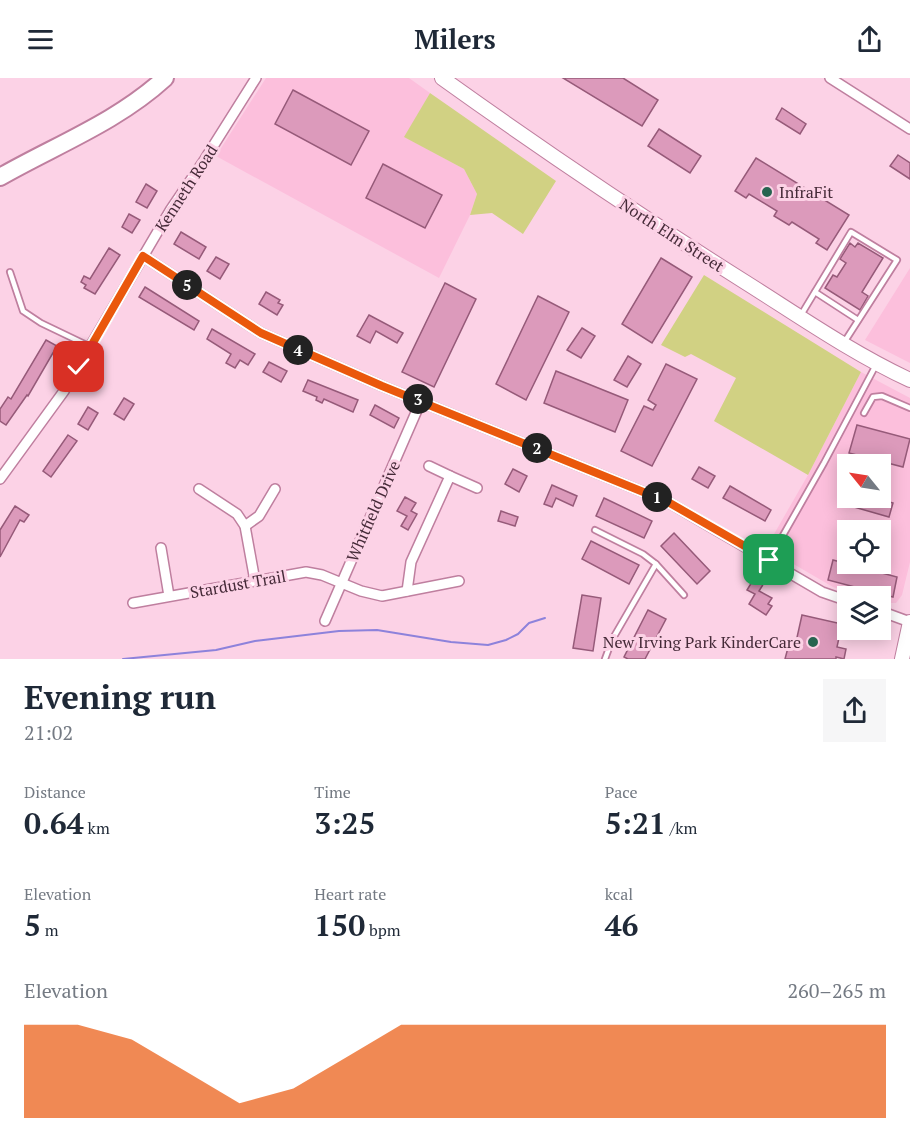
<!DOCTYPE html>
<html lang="en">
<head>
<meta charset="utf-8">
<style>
	:root { --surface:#fff; --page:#f6f6f7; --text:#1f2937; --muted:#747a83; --accent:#ea580c }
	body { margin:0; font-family:"PT Serif",serif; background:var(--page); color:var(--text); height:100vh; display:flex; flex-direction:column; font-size:22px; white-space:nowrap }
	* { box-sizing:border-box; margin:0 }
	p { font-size:20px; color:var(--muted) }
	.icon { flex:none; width:33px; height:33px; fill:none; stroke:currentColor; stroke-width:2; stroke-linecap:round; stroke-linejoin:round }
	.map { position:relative; height:581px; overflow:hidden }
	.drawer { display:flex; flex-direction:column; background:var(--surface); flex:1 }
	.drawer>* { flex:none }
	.needle { width:39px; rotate:300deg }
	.tools { position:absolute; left:837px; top:376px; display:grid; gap:12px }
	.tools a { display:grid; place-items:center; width:54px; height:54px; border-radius:0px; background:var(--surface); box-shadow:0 3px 15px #0003; font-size:30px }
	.pin { position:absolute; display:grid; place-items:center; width:51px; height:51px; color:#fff; margin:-26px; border-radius:12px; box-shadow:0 3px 9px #0006 }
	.km { position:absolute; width:30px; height:30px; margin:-15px; border-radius:50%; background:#222; color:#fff; font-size:16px; line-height:30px; text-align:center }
	.round { display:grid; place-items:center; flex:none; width:63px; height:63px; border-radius:0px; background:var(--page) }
	.headline { display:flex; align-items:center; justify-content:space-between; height:102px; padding:0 24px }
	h1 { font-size:33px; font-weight:800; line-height:45px }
	.metrics { display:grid; grid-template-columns:repeat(3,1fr); gap:9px; height:102px; padding:6px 24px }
	.metrics div { display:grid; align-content:center }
	.metrics b { font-size:30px; font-weight:800 }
	.metrics small { font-size:16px; font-weight:400 }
	.metrics p { font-size:16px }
	.chart { height:168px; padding:12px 24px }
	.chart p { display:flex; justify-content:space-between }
	.chart svg { width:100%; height:108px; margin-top:6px; fill:var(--accent); opacity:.7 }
	header { display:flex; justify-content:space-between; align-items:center; height:78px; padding:0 24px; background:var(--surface); font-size:27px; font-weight:800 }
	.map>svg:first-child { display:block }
	.built { fill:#fcbfdc; fill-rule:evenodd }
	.green { fill:#d1d183 }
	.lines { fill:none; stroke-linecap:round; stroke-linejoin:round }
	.stream { stroke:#8d82db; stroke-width:2 }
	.building { fill:#dc9abb; stroke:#965a79; stroke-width:1.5 }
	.lane-casing { stroke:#bf7f9f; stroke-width:8 }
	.street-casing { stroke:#bf7f9f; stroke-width:12 }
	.secondary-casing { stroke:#bf7f9f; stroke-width:16 }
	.highway-casing { stroke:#bf7f9f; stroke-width:20 }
	.lane { stroke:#fff; stroke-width:4.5 }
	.street { stroke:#fff; stroke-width:9 }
	.secondary { stroke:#fff; stroke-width:14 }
	.highway { stroke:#fff; stroke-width:16 }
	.route-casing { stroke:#fff; stroke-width:12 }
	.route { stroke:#ea580c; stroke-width:8 }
	.poi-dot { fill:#276450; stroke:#fcd2e6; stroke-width:2 }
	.labels { text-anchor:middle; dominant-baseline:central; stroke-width:6; stroke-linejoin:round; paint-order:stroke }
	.street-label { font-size:16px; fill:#452a38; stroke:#fcd2e6 }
	.poi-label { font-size:16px; fill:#452a38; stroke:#fcd2e6; text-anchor:start }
</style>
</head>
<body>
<header><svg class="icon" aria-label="menu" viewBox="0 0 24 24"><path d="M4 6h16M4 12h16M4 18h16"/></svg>Milers<svg class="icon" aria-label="share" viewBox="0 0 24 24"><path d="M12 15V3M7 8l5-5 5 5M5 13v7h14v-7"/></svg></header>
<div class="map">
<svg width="910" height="581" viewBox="0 0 910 581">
	<rect width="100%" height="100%" fill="#fcd2e6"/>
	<!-- built -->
	<g class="built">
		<polygon points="266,0 409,0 430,15 405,59 464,91 477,116 470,137 439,200 216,78"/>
		<polygon points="910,190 910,285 865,262"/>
		<path d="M861,294L910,320V484L902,517L896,525H881L880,519H861L833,509L766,470L808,397ZM848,387H880V420H848ZM848,453H880V486H848Z"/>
	</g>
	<!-- green -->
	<g class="green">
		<polygon points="430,15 556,103 523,156 492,135 470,137 477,116 464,91 404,59"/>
		<polygon points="704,197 861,294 808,397 714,343 736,300 691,276 685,279 661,267"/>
	</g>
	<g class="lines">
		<!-- stream -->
		<polyline class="stream" points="123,581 216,572 255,563 339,553 377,552 451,564 488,567 506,562 518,556 529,545 545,540"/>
	</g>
	<!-- building -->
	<g class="building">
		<polygon points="563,0 623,0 658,22 642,48"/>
		<polygon points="293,12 369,53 351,87 275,46"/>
		<polygon points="782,30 806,46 800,56 776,41"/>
		<polygon points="659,51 701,78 690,95 648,68"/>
		<polygon points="898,77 910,85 910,101 890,88"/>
		<polygon points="756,80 849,137 827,172 816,165 819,161 792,144 789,147 774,138 777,133 749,116 746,120 735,113"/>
		<polygon points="383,86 442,117 425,150 366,120"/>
		<polygon points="146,106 157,113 147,130 136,124"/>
		<polygon points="129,136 140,142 132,155 122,149"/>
		<polygon points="181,154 206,169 199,181 174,166"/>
		<polygon points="850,165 855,169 858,165 883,180 862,214 868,218 860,232 825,210 833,197 837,199 846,185 840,181"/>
		<polygon points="109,170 120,177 95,216 84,210 86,207 81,204 84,198 90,201"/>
		<polygon points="216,179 229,186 220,201 207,193"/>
		<polygon points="661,180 692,199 652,265 622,246"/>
		<polygon points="445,205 476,221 434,309 402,294"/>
		<polygon points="145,209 199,243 194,252 139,219"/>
		<polygon points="266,214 280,222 278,225 283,227 277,237 259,226"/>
		<polygon points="538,218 569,234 526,322 496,306"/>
		<polygon points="369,237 403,255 397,265 376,253 370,265 357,258"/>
		<polygon points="582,250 595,258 581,280 567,272"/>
		<polygon points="212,251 255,276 248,287 240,282 235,290 226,285 231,276 207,261"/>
		<polygon points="46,262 57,268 28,318 27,317 6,347 0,343 0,331 8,319 11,321"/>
		<polygon points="628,278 641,286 627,309 614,302"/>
		<polygon points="269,284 287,293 281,304 263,294"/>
		<polygon points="666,286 697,301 652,388 621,373 644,328 653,332 656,327 648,322"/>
		<polygon points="556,293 628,322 615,354 544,325"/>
		<polygon points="308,302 358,322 353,334 324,321 322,325 316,322 317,319 303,313"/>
		<polygon points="124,320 134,326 124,342 114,336"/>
		<polygon points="375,327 399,340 394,350 370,337"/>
		<polygon points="88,329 98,335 88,352 78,346"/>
		<polygon points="857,347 910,361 903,389 849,375"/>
		<polygon points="68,357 77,363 51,399 43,393"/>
		<polygon points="699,389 715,398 708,410 692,401"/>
		<polygon points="513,391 527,398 519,414 505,406"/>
		<polygon points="552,407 577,418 573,428 556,420 552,429 544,426"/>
		<polygon points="730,408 771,432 765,443 723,420"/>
		<polygon points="405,419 416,425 411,433 417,436 408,452 401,448 407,438 397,433"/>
		<polygon points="604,420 652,443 644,460 596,438"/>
		<polygon points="857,420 876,420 893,425 889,439 854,429"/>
		<polygon points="15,428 29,437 24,444 20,442 0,479 0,452"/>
		<polygon points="501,433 518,439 515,448 498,443"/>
		<polygon points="674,455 710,493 697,506 661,468"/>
		<polygon points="591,463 639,487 629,506 582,481"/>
		<polygon points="833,482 897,499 893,519 828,502"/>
		<polygon points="755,499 764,505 759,513 772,520 768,526 772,528 766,537 749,526 755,516 747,512"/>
		<polygon points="582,517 601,520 593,573 573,570"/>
		<polygon points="648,532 666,541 645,581 628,581 624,579"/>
		<polygon points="802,537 842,546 837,569 846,571 844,581 836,579 836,581 785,581 790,562 796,564"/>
	</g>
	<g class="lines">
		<defs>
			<g id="lane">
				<polyline points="10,194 23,233 41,245 91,269"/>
				<polyline points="815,214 858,242"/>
				<polyline points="801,237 851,154 897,182 845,263"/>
				<polyline points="864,335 873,319 882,318 910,330"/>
				<polyline points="595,452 643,476 656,486 612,562 605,581"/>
				<polyline points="769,482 824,385 876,287"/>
				<polyline points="656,486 684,517"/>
			</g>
			<g id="street">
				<polyline points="830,0 910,51"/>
				<polyline points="143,178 261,255 382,308 668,424 822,514 848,523"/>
				<polyline points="429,388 450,398"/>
				<polyline points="0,401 64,313 171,131 205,81 256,0"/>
				<polyline points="199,411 237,436 245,448 255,503"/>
				<polyline points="245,448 259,438 275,411"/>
				<polyline points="161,470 169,518"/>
				<polyline points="407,513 411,484 450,398 477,410"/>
				<polyline points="133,525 306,494 322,497 361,513 382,518 459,503"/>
				<polyline points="880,533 910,544"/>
				<polyline points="325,543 421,323"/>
			</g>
			<g id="secondary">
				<path d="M442,0C541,71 642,139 745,204C799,238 852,275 910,302"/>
				<polyline points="902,581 910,544"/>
			</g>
			<path id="highway" d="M0,99C56,67 117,44 165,0"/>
		</defs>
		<!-- lane casing -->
		<use href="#lane" class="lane-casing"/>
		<!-- street casing -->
		<use href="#street" class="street-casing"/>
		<!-- secondary casing -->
		<use href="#secondary" class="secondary-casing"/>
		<!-- highway casing -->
		<use href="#highway" class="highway-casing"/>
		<!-- lane -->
		<use href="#lane" class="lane"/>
		<!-- street -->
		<use href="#street" class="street"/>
		<!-- secondary -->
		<use href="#secondary" class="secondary"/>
		<!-- highway -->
		<use href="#highway" class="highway"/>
	</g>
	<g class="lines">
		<defs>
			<polyline id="route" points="79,289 143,178 261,255 382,308 668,424 769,482"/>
		</defs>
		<!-- route casing -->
		<use href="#route" class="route-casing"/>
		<!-- route -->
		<use href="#route" class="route"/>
	</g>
	<!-- markers -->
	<g class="poi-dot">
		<circle cx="767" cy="114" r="6"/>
		<circle cx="813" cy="564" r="6"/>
	</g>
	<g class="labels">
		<!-- street labels -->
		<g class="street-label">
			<text transform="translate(186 110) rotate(-57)">Kenneth Road</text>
			<text transform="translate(672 157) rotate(33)">North Elm Street</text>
			<text transform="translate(373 433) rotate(-66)">Whitfield Drive</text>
			<text transform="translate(238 506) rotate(-10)">Stardust Trail</text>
		</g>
		<!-- poi labels -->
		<g class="poi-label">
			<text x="779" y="114">InfraFit</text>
			<text x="801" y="564" text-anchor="end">New Irving Park KinderCare</text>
		</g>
	</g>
</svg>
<div class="tools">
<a><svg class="needle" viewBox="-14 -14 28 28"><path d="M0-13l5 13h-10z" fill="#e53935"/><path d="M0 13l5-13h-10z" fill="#747a83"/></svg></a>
<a><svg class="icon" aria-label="locate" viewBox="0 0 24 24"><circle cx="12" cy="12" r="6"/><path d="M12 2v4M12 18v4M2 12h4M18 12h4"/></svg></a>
<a><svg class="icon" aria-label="layers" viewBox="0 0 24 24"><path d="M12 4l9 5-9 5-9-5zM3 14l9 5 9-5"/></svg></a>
</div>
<div class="pin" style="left:769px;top:482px;background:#1e9e55"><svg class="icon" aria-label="arrive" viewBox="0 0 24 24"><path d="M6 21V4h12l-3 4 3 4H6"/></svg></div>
<div class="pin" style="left:79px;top:289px;background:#d93025"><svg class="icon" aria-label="check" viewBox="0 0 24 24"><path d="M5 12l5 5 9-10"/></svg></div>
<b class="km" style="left:657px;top:419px">1</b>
<b class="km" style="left:537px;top:370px">2</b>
<b class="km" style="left:418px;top:321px">3</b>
<b class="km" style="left:298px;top:272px">4</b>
<b class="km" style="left:187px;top:207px">5</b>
</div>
<section class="drawer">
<div class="headline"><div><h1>Evening run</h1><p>21:02</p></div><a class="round"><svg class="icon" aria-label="share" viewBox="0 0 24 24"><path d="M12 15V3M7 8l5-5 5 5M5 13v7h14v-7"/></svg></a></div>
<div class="metrics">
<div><p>Distance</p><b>0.64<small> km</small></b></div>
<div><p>Time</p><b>3:25</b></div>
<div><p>Pace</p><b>5:21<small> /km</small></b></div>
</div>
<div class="metrics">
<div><p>Elevation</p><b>5<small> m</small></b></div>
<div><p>Heart rate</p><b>150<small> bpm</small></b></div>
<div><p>kcal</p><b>46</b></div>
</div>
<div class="chart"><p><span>Elevation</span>260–265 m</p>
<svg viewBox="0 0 160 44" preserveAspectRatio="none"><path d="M0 44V6L10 6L20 12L30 25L40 38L50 32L60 19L70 6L80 6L90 6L100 6L110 6L120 6L130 6L140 6L150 6L160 6V44z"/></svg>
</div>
</section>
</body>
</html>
